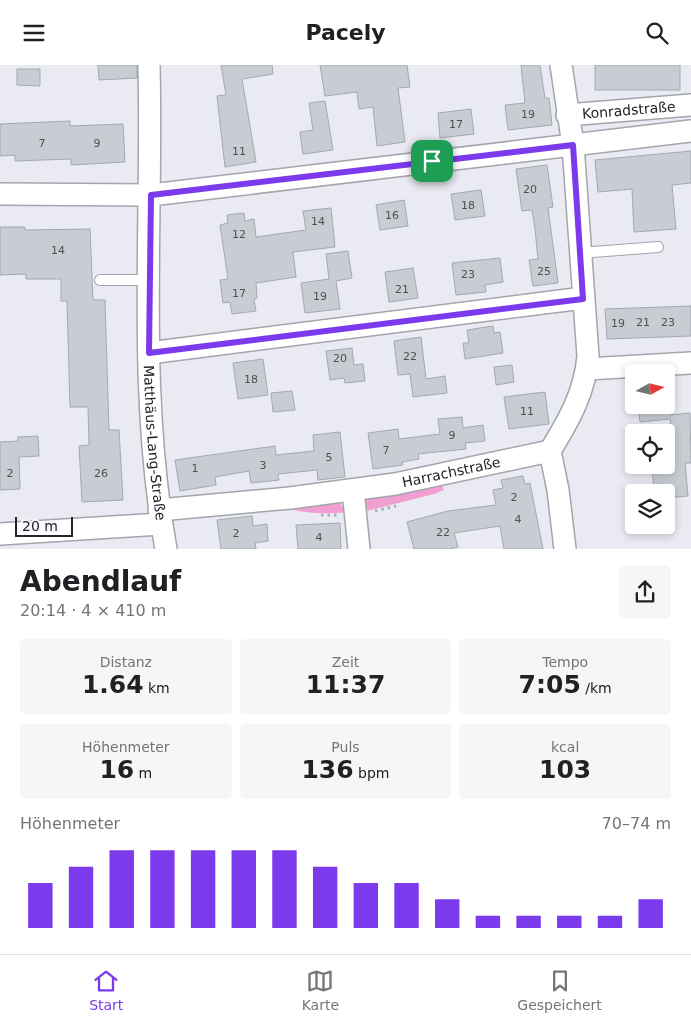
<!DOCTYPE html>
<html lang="de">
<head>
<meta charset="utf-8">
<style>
	:root { --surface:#fff; --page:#f6f6f6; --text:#202124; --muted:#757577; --line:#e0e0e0; --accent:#7c3aed }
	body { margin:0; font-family:"DejaVu Sans",sans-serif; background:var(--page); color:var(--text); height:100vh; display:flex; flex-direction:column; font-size:19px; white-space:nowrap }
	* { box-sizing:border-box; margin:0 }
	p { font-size:16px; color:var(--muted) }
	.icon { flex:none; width:28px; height:28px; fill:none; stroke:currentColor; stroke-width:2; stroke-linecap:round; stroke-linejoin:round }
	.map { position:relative; height:484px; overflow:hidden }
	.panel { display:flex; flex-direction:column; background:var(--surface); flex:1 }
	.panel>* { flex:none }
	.needle { width:32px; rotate:82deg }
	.fabs { position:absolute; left:625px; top:299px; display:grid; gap:10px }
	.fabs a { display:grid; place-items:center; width:50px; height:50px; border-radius:5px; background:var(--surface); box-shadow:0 2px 8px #0003; font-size:25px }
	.scale { position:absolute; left:15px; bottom:12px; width:58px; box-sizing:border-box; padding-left:5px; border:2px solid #252528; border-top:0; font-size:14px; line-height:18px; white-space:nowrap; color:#252528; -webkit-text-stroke:4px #f6f7ff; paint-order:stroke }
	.pin { position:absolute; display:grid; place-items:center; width:42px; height:42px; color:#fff; margin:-21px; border-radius:10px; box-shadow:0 2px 8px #0006 }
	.round { display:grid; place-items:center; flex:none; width:52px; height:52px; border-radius:5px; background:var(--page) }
	.head { display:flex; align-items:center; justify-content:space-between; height:85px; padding:0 20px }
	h1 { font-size:28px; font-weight:700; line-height:38px }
	.figures { display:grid; grid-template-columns:repeat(3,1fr); gap:8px; height:85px; padding:5px 20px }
	.figures div { display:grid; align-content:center; border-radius:5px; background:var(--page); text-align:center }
	.figures b { font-size:25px; font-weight:700 }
	.figures small { font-size:14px; font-weight:400 }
	.figures p { font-size:14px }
	.chart { height:140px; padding:10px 20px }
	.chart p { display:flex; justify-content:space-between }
	.chart svg { width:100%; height:90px; margin-top:5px; stroke:var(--accent); stroke-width:6 }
	header { display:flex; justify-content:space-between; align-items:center; height:65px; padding:0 20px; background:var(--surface); font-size:22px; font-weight:700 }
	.dock { display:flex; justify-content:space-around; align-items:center; height:70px; border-top:1px solid var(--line); background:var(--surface); font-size:14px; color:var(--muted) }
	.dock a { display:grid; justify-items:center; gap:2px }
	.dock .selected { color:var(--accent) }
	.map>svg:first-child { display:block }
	.green { fill:#f19fd3 }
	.building { fill:#c7cdd3; stroke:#a4a9af }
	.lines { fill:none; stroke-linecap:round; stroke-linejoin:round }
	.lane-casing { stroke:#a4a5ad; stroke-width:12 }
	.street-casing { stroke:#a4a5ad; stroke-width:24 }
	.path { stroke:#aaabb1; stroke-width:3; stroke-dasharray:2.5 4; stroke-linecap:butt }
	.lane { stroke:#fff; stroke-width:10 }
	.street { stroke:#fff; stroke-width:21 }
	.route-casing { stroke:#fff; stroke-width:10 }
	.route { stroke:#7c3aed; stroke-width:6 }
	.labels { text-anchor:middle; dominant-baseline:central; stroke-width:4; stroke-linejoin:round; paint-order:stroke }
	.number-label { font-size:11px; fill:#4e4f53 }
	.street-label { font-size:14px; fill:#252528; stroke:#f6f7ff }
</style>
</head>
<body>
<header><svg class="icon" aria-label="menu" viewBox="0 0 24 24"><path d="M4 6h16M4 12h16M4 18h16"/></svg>Pacely<svg class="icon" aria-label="search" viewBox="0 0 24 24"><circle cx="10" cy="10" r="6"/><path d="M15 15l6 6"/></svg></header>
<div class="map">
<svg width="691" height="484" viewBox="0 0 691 484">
	<rect width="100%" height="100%" fill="#e9eaf2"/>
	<!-- green -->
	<g class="green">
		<polygon points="442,419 444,425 434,429 363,447 364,436 370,432"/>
		<path d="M339,437L347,447C322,450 299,448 275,440Z"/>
	</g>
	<!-- building -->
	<g class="building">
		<polygon points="98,0 137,0 137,13 99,15"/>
		<polygon points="221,0 272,0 273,9 242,14 256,97 225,102 217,31 226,30"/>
		<polygon points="320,0 407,0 410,22 398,23 405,77 377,81 373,42 359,44 357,27 325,31"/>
		<polygon points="521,0 540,0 545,33 549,33 552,60 508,65 505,40 525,38"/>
		<rect x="595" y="0" width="85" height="25"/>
		<polygon points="17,4 40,4 40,21 17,20"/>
		<polygon points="325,36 333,85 303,89 300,67 313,65 309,38"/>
		<polygon points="471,44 474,69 440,73 438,48"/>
		<polygon points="70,56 70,61 123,59 125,97 71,100 71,94 15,96 15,90 0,91 0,59"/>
		<polygon points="691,86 691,118 672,120 676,164 634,167 632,124 598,127 595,95"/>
		<polygon points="547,100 553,142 548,143 558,218 533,221 529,195 538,194 535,164 532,145 522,146 516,104"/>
		<polygon points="481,125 485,151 455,155 451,129"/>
		<polygon points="404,135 408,161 380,165 376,140"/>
		<polygon points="331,143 335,182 293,187 296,212 256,218 257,233 254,234 256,246 232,249 230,237 223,238 220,215 228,214 220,160 228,158 227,150 244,148 245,156 254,154 256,172 306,165 303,146"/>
		<polygon points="0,162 25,162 25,165 90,164 93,235 105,235 109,365 119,365 123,435 82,437 79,381 89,380 88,342 70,342 67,236 61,236 61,214 26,214 26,209 0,210"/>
		<polygon points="348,186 352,213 336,216 340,244 305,248 301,218 329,214 326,189"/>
		<polygon points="500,193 503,217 485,220 486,227 456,230 452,198"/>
		<polygon points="413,203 418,233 389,237 385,207"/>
		<polygon points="691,241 691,271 607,274 605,244"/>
		<polygon points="493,261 494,268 500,267 503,288 465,294 463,278 469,278 467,265"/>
		<polygon points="421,272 426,314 445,311 447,328 413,332 410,309 398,310 394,276"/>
		<polygon points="352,283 354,300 363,299 365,316 345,318 344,313 330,315 326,286"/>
		<polygon points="263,294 268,330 238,334 233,298"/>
		<polygon points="512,300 514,317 496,320 494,302"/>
		<polygon points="292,326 295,345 273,347 271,328"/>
		<polygon points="545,327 549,359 509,364 504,332"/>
		<polygon points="638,340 669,340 670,350 690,348 691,398 685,398 688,431 666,433 666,428 654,428 652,400 666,400 666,394 674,393 670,354 640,357"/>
		<polygon points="462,352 463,363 483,360 485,376 465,378 466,384 418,389 419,394 402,397 403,400 373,404 368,368 398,364 399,374 440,369 438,354"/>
		<polygon points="340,367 345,412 318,415 317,405 278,409 279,415 251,418 249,406 215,412 216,420 180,426 175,395 275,381 276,390 314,386 313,370"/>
		<polygon points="38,371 39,391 19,392 20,424 0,425 0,377 18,376 18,372"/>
		<polygon points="523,411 525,419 530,418 543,484 504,484 500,461 454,468 458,482 449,484 414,484 407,457 448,446 496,440 493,425 503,423 501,415"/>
		<polygon points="252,451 253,461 267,459 268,476 255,478 256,484 221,484 217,455"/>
		<polygon points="340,458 341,484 298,484 296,460"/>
	</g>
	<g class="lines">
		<defs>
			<g id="lane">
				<polyline points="580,188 658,182"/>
				<polyline points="100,215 149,215"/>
			</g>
			<g id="street">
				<path id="s1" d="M149,0C153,161 137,324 166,484"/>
				<path d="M561,0L573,80L588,291C585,327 569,355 550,386L558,425L565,484"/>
				<path id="s2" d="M567,50L691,40"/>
				<polyline points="0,129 151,130 691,66"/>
				<polyline points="149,288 583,233"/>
				<polyline points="587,304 691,298"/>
				<polyline points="353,425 359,484"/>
				<path id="s3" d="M159,445L290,433L395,419L550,386"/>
				<polyline points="0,469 161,459"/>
			</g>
		</defs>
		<!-- lane casing -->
		<use href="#lane" class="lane-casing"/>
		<!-- street casing -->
		<use href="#street" class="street-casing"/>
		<!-- path -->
		<g class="path">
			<polyline points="375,446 396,441"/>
			<polyline points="321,450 337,450"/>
		</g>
		<!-- lane -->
		<use href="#lane" class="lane"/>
		<!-- street -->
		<use href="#street" class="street"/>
	</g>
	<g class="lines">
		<defs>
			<polygon id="route" points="573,80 583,234 149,288 151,130"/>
		</defs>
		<!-- route casing -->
		<use href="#route" class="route-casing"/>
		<!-- route -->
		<use href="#route" class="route"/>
	</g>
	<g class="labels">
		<!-- number labels -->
		<g class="number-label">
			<text x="528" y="49">19</text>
			<text x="456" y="59">17</text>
			<text x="42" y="78">7</text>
			<text x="97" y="78">9</text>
			<text x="239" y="86">11</text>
			<text x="530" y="124">20</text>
			<text x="468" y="140">18</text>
			<text x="392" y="150">16</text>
			<text x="318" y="156">14</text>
			<text x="239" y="169">12</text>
			<text x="58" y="185">14</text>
			<text x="544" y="206">25</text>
			<text x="468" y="209">23</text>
			<text x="402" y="224">21</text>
			<text x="239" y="228">17</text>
			<text x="320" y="231">19</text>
			<text x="643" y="257">21</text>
			<text x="668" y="257">23</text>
			<text x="618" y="258">19</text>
			<text x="410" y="291">22</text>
			<text x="340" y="293">20</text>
			<text x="251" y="314">18</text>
			<text x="527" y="346">11</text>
			<text x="452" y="370">9</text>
			<text x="386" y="385">7</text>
			<text x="329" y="392">5</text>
			<text x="263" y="400">3</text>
			<text x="195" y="403">1</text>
			<text x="10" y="408">2</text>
			<text x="101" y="408">26</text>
			<text x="514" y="432">2</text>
			<text x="518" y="454">4</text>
			<text x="443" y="467">22</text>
			<text x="236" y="468">2</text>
			<text x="319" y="472">4</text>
		</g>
		<!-- street labels -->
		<g class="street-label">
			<text stroke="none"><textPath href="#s2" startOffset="62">Konradstraße</textPath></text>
			<text stroke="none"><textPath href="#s1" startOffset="378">Matthäus-Lang-Straße</textPath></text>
			<text stroke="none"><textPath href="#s3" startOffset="295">Harrachstraße</textPath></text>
		</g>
	</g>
</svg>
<div class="fabs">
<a><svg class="needle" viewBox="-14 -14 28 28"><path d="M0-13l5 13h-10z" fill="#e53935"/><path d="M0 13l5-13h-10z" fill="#757577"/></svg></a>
<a><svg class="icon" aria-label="locate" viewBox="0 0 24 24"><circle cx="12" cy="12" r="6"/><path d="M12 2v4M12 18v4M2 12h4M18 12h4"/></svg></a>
<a><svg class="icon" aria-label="layers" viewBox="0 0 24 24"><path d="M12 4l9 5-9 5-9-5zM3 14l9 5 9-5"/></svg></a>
</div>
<div class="scale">20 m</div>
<div class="pin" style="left:432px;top:96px;background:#1e9e55"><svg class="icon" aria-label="arrive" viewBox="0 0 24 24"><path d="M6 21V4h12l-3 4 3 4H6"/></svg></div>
</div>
<section class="panel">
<div class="head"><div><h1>Abendlauf</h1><p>20:14 · 4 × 410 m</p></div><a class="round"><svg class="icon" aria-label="share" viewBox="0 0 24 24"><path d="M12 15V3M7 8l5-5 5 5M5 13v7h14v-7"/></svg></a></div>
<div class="figures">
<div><p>Distanz</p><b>1.64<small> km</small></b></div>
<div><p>Zeit</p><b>11:37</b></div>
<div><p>Tempo</p><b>7:05<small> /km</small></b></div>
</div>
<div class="figures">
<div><p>Höhenmeter</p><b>16<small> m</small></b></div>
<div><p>Puls</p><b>136<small> bpm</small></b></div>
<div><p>kcal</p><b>103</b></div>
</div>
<div class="chart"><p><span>Höhenmeter</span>70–74 m</p>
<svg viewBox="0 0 160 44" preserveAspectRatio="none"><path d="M5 44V22M15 44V14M25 44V6M35 44V6M45 44V6M55 44V6M65 44V6M75 44V14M85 44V22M95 44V22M105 44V30M115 44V38M125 44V38M135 44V38M145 44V38M155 44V30"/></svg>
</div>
</section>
<nav class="dock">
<a class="selected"><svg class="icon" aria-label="home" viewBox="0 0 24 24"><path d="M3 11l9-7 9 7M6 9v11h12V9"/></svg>Start</a>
<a><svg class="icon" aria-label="map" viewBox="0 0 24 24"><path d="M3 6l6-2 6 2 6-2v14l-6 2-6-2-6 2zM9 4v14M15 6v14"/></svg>Karte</a>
<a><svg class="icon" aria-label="saved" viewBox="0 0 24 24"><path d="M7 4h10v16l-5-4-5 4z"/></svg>Gespeichert</a>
</nav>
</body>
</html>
